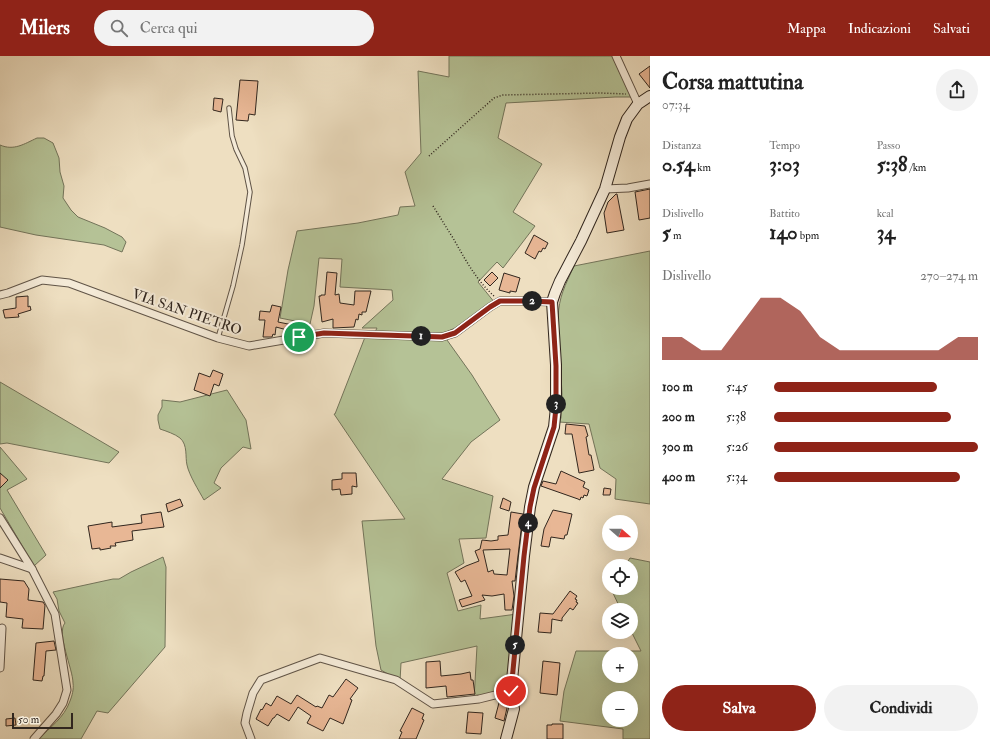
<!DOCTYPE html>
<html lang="it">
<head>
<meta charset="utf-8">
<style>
	:root { --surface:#fff; --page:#f2f2f2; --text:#222; --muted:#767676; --accent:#8f2418 }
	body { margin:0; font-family:"IM FELL Double Pica",serif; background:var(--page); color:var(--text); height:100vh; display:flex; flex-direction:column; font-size:15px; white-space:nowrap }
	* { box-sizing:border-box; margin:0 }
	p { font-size:13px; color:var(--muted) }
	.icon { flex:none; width:22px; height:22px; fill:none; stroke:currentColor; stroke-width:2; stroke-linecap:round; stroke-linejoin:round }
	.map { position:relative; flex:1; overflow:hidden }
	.drawer { display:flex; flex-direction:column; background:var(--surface); width:340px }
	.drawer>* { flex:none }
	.needle { width:26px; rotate:111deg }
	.tools { position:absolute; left:602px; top:459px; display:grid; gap:8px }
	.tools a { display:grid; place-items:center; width:36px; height:36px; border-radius:50%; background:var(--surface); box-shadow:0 4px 16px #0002; font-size:20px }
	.scale { position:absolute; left:12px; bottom:10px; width:61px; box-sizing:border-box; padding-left:4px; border:2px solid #31261e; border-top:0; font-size:11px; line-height:14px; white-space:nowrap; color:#31261e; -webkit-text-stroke:3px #f4ead7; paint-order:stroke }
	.pin { position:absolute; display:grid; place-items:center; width:34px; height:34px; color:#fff; margin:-17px; border:2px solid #fff; border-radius:50%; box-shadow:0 1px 4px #0007 }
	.km { position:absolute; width:20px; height:20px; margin:-10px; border-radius:50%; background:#222; color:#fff; font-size:11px; line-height:20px; text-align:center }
	.round { display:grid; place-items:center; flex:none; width:42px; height:42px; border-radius:21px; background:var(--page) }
	.head { display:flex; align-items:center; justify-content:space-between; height:68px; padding:0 12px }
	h1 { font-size:22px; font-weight:700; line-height:30px }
	.metrics { display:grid; grid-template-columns:repeat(3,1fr); gap:6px; height:68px; padding:4px 12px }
	.metrics div { display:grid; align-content:center }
	.metrics b { font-size:20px; font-weight:700 }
	.metrics small { font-size:11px; font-weight:400 }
	.metrics p { font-size:11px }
	.chart { height:112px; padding:8px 12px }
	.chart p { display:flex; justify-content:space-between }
	.chart svg { width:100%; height:72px; margin-top:4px; fill:var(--accent); opacity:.7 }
	.cta { display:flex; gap:8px; margin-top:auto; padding:8px 12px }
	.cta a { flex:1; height:46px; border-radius:24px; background:var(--accent); color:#fff; font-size:16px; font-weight:700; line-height:46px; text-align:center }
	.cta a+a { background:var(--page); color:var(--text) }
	ul { padding:0 12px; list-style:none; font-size:13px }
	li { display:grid; grid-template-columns:64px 48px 1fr; align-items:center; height:30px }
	li i { height:10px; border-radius:5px; background:var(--accent) }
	header { display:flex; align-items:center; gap:24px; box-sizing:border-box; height:56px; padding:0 20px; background:var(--accent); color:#fff }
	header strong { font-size:19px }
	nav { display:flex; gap:22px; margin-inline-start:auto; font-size:14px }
	.search { width:280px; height:36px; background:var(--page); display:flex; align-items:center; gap:10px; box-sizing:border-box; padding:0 14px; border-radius:22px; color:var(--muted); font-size:15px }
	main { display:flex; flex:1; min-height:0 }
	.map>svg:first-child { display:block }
	.green { fill:#b5c296; stroke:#73745a; fill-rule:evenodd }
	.building { fill:#e8b795; stroke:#31261e; fill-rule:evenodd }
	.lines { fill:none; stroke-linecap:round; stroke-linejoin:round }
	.lane-casing { stroke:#605447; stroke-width:5.5 }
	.street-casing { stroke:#605447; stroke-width:9 }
	.secondary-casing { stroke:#31261e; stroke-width:12 }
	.path { stroke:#31261e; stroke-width:1.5; stroke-dasharray:1 2; stroke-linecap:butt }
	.lane { stroke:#f4ead7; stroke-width:3.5 }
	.street { stroke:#f4ead7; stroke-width:7 }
	.secondary { stroke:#f4ead7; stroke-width:10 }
	.route-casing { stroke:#fff; stroke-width:8 }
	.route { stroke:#8f2418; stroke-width:5 }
	.labels { text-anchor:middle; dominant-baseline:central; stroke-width:4; stroke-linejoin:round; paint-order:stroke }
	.street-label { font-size:14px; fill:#31261e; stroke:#f4ead7 }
</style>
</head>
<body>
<header>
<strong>Milers</strong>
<div class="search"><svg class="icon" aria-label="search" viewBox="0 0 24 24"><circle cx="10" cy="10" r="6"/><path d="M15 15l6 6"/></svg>Cerca qui</div>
<nav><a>Mappa</a><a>Indicazioni</a><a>Salvati</a></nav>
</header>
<main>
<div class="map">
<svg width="650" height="683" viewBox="0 0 650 683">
	<rect width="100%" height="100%" fill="#eedfc1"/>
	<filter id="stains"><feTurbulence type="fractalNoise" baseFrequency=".005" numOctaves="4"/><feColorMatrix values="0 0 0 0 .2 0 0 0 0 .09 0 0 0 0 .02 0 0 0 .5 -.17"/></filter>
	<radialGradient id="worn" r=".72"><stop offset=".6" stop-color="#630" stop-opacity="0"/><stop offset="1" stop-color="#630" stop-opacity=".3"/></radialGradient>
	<!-- green -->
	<g class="green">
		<polygon points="449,0 614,0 634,41 615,41 506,47 498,82 542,108 513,156 535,170 503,212 497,206 478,226 495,247 460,270 448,275 447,284 472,319 500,364 471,386 442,423 493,440 486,482 459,483 464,507 447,517 458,555 481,549 480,563 517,558 511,637 474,644 477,590 401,607 400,625 381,614 376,590 362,465 405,463 334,358 335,358 367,276 375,276 377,272 362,272 393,244 392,234 340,231 342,203 319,202 314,250 310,268 280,262 288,214 297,175 358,167 398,159 400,151 415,150 405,116 421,97 418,15 449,21"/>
		<path d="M37,82H44L53,87L59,102L60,116L64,130L63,142L71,154L78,161L105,172L122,181L126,186L122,196L104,189L36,179L0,171V89C14,95 24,88 37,82Z"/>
		<path d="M650,195V448L615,443L616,423L600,412L589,368L559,366L561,362L562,338L558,262C559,240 565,230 574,210Z"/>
		<polygon points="0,326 119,396 109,407 7,387 0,388"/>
		<path d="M227,334L246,364L251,393L243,391L221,412L214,427L221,432L204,444C199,435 189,419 187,409C185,401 188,389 180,382C175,378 166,375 160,373L158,364V359L162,351V344L180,346Z"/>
		<polygon points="0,391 27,423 7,434 46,499 34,510 0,452"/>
		<path d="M163,501L166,511L165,591L108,657L97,655L81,683H39C50,671 64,662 70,645C72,640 74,633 73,627C73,613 56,577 65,567L59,555L57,543L53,536L113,523H119L131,516Z"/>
		<path d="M630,502L650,506V683H623V673L560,665L564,635L576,595H641L631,575V554H621L612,535L614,532H631V510H625ZM609,598H631V620H609ZM609,642H631V664H609Z"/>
	</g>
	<!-- building -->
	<g class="building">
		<polygon points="650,10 650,32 639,18"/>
		<polygon points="240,24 258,25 255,59 249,58 248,65 236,64"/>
		<polygon points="214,42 223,43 221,56 213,54"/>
		<polygon points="650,133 650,162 639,164 635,136"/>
		<polygon points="616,138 617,138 624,174 607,177 604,157 608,146"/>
		<polygon points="534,179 548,187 545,193 543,192 541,196 539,195 535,203 525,197"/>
		<polygon points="327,216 337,217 335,239 339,238 340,247 354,249 355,235 371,235 366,256 362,256 362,259 359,258 358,264 356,263 354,271 333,272 333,263 322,266 319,240 321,240 321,239 325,239"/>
		<polygon points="492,216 498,222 490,230 484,224"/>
		<polygon points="504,217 520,222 516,236 510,235 510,237 499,234"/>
		<polygon points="28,240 28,251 30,250 31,254 18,258 19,261 5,262 3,254 16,252 16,241"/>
		<polygon points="272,249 281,251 278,266 293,269 291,275 276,271 275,279 273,278 272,281 263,281 265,264 259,264 260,255 270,256"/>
		<polygon points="213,314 223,318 219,330 214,328 210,340 194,334 199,317 210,321"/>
		<polygon points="566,368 585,370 588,380 586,381 589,399 591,399 594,414 579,417 572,378 565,378"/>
		<polygon points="561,415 585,426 583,431 589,434 587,440 584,439 583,442 581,441 580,444 578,443 541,430 543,425 556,428"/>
		<polygon points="0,417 8,424 0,432"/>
		<polygon points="342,417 356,417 357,431 352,430 352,438 341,439 340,433 332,434 332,424 342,423"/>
		<polygon points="604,432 611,433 610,439 603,439"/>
		<polygon points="503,442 511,446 509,455 500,452"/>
		<polygon points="180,443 183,450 168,456 166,448"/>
		<polygon points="553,454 572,458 567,479 565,479 564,483 551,481 549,491 541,490 544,473"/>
		<polygon points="161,456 164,471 132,475 133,484 115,487 116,490 110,490 111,492 100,494 100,492 92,493 88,470 112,466 112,471 142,467 141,459"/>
		<path d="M511,456L523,458L515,525H512L514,540L512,554H505L504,538L492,540L482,539L485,544L462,551L459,544L472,540L465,524L461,526L455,516L466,510L479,505L475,495L480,493L482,484L491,485L498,484V480L508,479ZM510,493L507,519L494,518L493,514L488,516L483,494Z"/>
		<polygon points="0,523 24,525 29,533 28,544 43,546 45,549 43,573 22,572 23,563 6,561 7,547 0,546"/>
		<polygon points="570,535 577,540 575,543 577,544 576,546 578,547 573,554 570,552 562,562 562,565 552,563 551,577 538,576 540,557 553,558"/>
		<polygon points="54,585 56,594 46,595 44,620 43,620 42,625 33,624 36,587"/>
		<polygon points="440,605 441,620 461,618 470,616 471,624 473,624 475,638 447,641 446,630 426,632 426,606"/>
		<polygon points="543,605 560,607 557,639 540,637"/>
		<polygon points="346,623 358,632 350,643 352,644 343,668 330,662 323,675 307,667 311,660 298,651 289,665 277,658 274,662 273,662 268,670 256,663 261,653 262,654 266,647 271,650 277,640 291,648 297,639 316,651 317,650 322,652 329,639 333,641"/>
		<polygon points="500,643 506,644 507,652 504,665 495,662"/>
		<polygon points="412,652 424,658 422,663 424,664 416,683 399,683 402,676 400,675"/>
		<polygon points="468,656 483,657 481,678 466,677"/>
		<polygon points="15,662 16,669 6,670 6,663"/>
		<polygon points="552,668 563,668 563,683 547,683 547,669 552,669"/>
	</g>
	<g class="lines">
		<defs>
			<polyline id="lane" points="218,282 233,230 242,189 250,136 245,112 236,93 232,80 229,52"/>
			<g id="street">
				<polyline points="616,0 638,48"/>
				<polyline points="605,133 628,132 650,128"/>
				<polyline points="0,239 8,237 42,224 69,227 218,282 249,290 324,277 442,281 455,277 490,251 500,245 529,245 552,246"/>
				<polyline points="0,462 32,513 55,558 67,634 63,647 56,658 34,683"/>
				<polyline points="0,502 32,513"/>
				<polyline points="0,612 2,572"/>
				<polyline points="251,683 245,667 247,657 253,637 261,624 320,602 396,624 433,648 479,643 511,635"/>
			</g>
			<polyline id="secondary" points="506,683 514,653 511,635 524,500 530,451 534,431 554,371 556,351 556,309 552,246 555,237 560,225 581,185 605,133 620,81 627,63 638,48 650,40"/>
		</defs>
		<!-- lane casing -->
		<use href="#lane" class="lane-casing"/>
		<!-- street casing -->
		<use href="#street" class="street-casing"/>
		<!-- secondary casing -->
		<use href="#secondary" class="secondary-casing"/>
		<!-- path -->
		<g class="path">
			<polyline points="429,100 494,42 503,39 601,37 626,38"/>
			<path d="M433,150C440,161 446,171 453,182C465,203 476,224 494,240"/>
		</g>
		<!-- lane -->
		<use href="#lane" class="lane"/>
		<!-- street -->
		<use href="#street" class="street"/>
		<!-- secondary -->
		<use href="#secondary" class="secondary"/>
	</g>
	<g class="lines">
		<defs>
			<polyline id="route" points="299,281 324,277 442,281 455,277 490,251 500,245 529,245 552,246 556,310 556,351 554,371 534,432 530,451 524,500 511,635"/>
		</defs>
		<!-- route casing -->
		<use href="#route" class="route-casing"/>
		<!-- route -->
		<use href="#route" class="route"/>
	</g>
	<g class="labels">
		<!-- street labels -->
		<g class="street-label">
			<text transform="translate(187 256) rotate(19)">VIA SAN PIETRO</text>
		</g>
	</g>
	<rect width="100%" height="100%" filter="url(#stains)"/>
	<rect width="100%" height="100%" fill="url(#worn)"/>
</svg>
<div class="tools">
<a><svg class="needle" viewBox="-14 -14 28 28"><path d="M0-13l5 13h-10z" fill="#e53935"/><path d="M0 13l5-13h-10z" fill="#767676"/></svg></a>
<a><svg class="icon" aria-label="locate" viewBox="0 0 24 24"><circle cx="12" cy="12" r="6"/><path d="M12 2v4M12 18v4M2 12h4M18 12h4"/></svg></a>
<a><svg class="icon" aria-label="layers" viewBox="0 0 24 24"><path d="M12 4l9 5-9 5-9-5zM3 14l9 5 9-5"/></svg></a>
<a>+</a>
<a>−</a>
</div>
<div class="scale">50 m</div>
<div class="pin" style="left:299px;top:281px;background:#1e9e55"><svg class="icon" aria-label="arrive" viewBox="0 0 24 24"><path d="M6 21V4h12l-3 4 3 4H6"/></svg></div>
<div class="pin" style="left:511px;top:635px;background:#d93025"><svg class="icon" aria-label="check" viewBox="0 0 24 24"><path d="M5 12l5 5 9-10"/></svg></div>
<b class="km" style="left:421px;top:280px">1</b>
<b class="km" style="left:532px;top:245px">2</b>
<b class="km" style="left:556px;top:348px">3</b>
<b class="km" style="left:528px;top:467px">4</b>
<b class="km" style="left:515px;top:589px">5</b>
</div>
<section class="drawer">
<div class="head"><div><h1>Corsa mattutina</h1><p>07:34</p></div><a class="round"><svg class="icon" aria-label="share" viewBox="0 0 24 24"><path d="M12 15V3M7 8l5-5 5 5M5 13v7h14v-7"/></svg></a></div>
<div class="metrics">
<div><p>Distanza</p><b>0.54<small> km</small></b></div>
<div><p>Tempo</p><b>3:03</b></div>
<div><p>Passo</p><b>5:38<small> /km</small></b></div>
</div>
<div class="metrics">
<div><p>Dislivello</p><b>5<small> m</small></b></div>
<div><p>Battito</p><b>140<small> bpm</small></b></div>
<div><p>kcal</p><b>34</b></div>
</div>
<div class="chart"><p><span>Dislivello</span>270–274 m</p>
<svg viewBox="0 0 160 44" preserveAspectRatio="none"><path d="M0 44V30L10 30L20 38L30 38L40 22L50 6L60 6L70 14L80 30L90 38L100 38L110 38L120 38L130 38L140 38L150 30L160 30V44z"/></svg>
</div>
<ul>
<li><b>100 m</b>5:45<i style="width:80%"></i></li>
<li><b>200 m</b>5:38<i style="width:87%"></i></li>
<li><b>300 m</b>5:26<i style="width:100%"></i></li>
<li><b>400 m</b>5:34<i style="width:91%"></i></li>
</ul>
<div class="cta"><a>Salva</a><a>Condividi</a></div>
</section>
</main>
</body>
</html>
